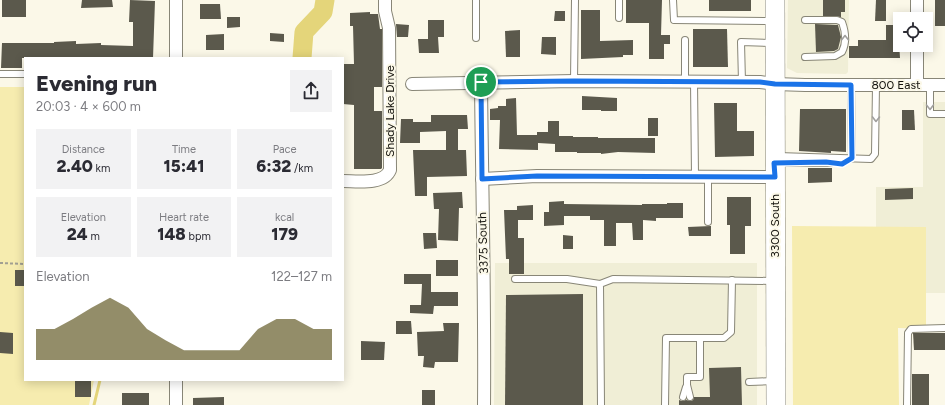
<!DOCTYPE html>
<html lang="en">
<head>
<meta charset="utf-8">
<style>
	:root { --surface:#fff; --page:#f2f2f3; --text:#2b2b33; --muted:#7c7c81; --accent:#665d2a }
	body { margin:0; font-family:Figtree,sans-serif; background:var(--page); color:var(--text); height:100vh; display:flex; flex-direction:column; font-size:15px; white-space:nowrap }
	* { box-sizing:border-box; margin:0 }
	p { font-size:13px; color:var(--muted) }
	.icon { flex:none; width:22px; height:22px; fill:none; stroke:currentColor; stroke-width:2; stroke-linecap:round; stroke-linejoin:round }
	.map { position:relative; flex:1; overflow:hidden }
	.details { position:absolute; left:24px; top:57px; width:320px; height:324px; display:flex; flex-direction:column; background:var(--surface); border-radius:0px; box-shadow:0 2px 10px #0003 }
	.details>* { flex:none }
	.fabs { position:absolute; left:893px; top:12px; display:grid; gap:8px }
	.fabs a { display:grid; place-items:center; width:40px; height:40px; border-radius:0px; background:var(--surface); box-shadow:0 2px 10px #0003; font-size:20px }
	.pin { position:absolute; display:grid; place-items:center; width:34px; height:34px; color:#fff; margin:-17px; border:2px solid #fff; border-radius:50%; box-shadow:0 1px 4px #0007 }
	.round { display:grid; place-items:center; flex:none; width:42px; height:42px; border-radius:0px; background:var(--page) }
	.overview { display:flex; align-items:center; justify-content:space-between; height:68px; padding:0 12px }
	h1 { font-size:22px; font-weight:800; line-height:30px }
	.metrics { display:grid; grid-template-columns:repeat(3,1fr); gap:6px; height:68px; padding:4px 12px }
	.metrics div { display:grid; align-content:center; border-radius:0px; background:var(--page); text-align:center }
	.metrics b { font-size:17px; font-weight:800 }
	.metrics small { font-size:11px; font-weight:400 }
	.metrics p { font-size:11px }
	.chart { height:112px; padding:8px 12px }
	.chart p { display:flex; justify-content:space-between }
	.chart svg { width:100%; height:72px; margin-top:4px; fill:var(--accent); opacity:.7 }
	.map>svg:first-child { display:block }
	.built { fill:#f0eed6 }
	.green { fill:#f6ecaf }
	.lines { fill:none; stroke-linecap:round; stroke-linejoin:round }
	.stream { stroke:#e4d57a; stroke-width:3 }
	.river { stroke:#e4d57a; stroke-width:19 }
	.building { fill:#5b594c }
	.service-casing { stroke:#888677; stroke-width:8 }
	.minor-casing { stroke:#888677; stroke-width:14 }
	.primary-casing { stroke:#888677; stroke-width:20 }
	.path { stroke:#a19f92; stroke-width:2; stroke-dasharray:3 2; stroke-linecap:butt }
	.service { stroke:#fff; stroke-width:6 }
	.minor { stroke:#fff; stroke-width:12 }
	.primary { stroke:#fff; stroke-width:19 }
	.oneway { stroke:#a1a09e }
	.route-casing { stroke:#fff; stroke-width:8 }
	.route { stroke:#1a73e8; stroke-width:5 }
	.labels { text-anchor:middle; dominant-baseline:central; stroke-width:4; stroke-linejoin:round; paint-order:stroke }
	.street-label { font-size:12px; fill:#13120c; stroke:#fbf8e8 }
</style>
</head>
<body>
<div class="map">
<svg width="945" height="405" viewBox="0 0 945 405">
	<rect width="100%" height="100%" fill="#fbf8e8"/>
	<!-- built -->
	<g class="built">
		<polygon points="788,0 849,0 848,72 846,74 797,73 787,68"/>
		<polygon points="923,102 945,102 945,293 926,293 926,227 876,227 876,187 923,187"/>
		<polygon points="495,263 757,263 757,405 494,405"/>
	</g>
	<!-- green -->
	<g class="green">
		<polygon points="0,87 25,87 25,380 94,380 89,405 0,405"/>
		<polygon points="792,226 926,227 926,329 898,328 899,405 793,405"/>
	</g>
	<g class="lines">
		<!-- stream -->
		<polyline class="stream" points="94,405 100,380"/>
		<!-- river -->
		<polyline class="river" points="302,58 304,32 323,12 325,0"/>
	</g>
	<!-- building -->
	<g class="building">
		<rect x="2" y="0" width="24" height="17"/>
		<polygon points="82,0 112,0 113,7 81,8"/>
		<polygon points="130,0 155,1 153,58 22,58 22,68 1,68 2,43 54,43 54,42 76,41 76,44 101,43 101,45 133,46 133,22 129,22"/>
		<polygon points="626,0 662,0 661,35 670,35 670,44 664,44 664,59 649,59 649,23 626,23"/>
		<rect x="709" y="0" width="42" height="11"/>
		<polygon points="823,0 845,0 845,12 841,12 841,17 823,16"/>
		<polygon points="876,0 886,0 886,21 875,21"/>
		<rect x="935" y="0" width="10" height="26"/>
		<polygon points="200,4 220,4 221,19 200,19"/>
		<polygon points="581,10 600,10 600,41 633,40 633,55 623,55 623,57 581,59"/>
		<polygon points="555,11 565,11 565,21 554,21"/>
		<polygon points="370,12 370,14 378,14 380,29 382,29 382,87 374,87 374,111 382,111 382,168 381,169 354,169 354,105 343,104 343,64 354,64 353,26 350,26 350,13"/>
		<polygon points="227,17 240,17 240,27 227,28"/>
		<polygon points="428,20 444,20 444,37 438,37 439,53 419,53 418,39 428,39"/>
		<polygon points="396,24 409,25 408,37 397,37"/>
		<polygon points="815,24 838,25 841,37 838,49 834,51 816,52"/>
		<polygon points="886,25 898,25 900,58 849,58 849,46 858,46 858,40 886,40"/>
		<polygon points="693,29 727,29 728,67 693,67"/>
		<polygon points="520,30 520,57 506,57 505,31"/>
		<polygon points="270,33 284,34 284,42 270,41"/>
		<polygon points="224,34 224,50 206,50 206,35"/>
		<polygon points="542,37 556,37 556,55 541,54"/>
		<polygon points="582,96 617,98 617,111 601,111 601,110 582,110"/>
		<polygon points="516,98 517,135 537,135 537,132 548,132 548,121 559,121 559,136 573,136 573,137 598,137 598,138 655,138 655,153 618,152 601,154 601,153 577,153 577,152 555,152 555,144 538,143 538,150 499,149 500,120 490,120 490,109 498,108 498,106 506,106 506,99"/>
		<polygon points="714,103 737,103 737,131 754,131 754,156 715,157"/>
		<polygon points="800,109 846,109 846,152 831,151 831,153 799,151"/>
		<polygon points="902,110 914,110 915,130 902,130"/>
		<polygon points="431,115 467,115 468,129 458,129 458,150 466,150 467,176 427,177 427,196 415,196 413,150 446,150 446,131 420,132 420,143 400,143 401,119 413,119 413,122 431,122"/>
		<rect x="648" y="118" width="10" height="18"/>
		<polygon points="808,168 832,168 832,182 808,183"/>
		<polygon points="913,188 913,199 885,200 885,189"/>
		<polygon points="462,192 463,208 459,208 458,241 438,240 439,209 434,209 433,193"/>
		<polygon points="727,197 751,197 751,226 745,226 745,254 730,254 730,225 727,225"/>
		<polygon points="564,201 564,204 642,205 642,204 667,204 667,203 683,203 683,218 656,218 656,221 643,220 643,240 633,240 632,223 616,223 616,246 604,246 604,220 590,220 590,216 564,216 564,225 544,226 544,212 549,212 549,202"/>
		<polygon points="533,205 533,220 518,220 518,238 524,238 524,274 509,274 509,259 506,259 504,210 517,210 517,206"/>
		<polygon points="711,226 711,236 689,236 688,227"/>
		<polygon points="423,233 436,233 437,248 424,249"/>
		<polygon points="563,235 573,236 573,249 563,249"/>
		<rect x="436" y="260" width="22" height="16"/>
		<rect x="15" y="270" width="10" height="16"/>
		<polygon points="404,274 431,274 431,292 458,292 458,306 434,306 433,314 410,313 410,305 421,305 422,284 404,284"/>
		<polygon points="583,294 583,405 505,405 506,295"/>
		<polygon points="396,321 411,321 412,334 396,334"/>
		<polygon points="443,323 459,323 458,362 435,362 434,368 423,367 424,356 418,356 417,332 444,331"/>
		<polygon points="0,332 13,333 13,354 0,353"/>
		<polygon points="913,333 945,333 945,350 914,350"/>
		<polygon points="361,341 385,342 384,360 361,360"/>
		<polygon points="741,367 742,405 679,405 679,400 682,401 686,400 691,401 693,400 694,397 710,397 709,368"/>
		<rect x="912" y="374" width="17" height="31"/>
		<rect x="75" y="380" width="16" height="17"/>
		<rect x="422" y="390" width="13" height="15"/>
		<rect x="122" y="393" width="27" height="12"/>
		<polygon points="224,397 224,405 193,405 193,398"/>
	</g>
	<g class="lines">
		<defs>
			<g id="service">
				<polyline points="476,0 476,38"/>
				<polyline points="673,0 674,20 773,21"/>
				<polyline points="619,18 619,0"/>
				<path d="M805,20H837L842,22C846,33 847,42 842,52L835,56L805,57"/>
				<polyline points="685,40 685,81"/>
				<polyline points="0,74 25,74"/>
				<polyline points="574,81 575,0"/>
				<polyline points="694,81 695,176"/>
				<polyline points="742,82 741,42 773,43"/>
				<polyline points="930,85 930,114 945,114"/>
				<polyline points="778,156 871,159 875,154 876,85"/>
				<polyline points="778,163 842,163 852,158 851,85"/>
				<polyline points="708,222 708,176"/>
				<polyline points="515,279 567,279 600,284"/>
				<polyline points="749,382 773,381"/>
				<polyline points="683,397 686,387"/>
				<polyline points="690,397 687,385 687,377 700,377 700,338"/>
				<polyline points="601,405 600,284 613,279 773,281"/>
				<polyline points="665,405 666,338 724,338 731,332 732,280"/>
				<polyline points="907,405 908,333 911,329 945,328"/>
			</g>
			<g id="minor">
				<polyline points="176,0 176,58"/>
				<polyline points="917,19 917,0"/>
				<path d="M481,82C482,190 485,297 484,405"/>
				<polyline points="412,84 574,81 760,82 775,84 805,85 945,85"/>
				<polyline points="917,85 917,45"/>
				<polyline points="482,179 537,176 775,177"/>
				<path d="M343,181C357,181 384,185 390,170L389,28L385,11V0"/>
				<polyline points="176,405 176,380"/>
			</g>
			<polyline id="primary" points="775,0 776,405"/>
		</defs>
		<!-- service casing -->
		<use href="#service" class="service-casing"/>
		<!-- minor casing -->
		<use href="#minor" class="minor-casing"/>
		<!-- primary casing -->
		<use href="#primary" class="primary-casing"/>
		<!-- path -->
		<polyline class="path" points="0,263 25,264"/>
		<!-- service -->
		<use href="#service" class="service"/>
		<!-- minor -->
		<use href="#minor" class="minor"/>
		<!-- primary -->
		<use href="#primary" class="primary"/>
	</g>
	<!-- one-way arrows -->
	<defs><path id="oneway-chevron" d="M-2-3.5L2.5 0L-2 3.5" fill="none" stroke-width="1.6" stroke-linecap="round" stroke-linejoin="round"/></defs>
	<g class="oneway">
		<use href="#oneway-chevron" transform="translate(845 38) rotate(-90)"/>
		<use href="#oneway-chevron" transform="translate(930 107) rotate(89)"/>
		<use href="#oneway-chevron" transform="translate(876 119) rotate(91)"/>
	</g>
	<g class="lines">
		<defs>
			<polygon id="route" points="574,81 760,82 775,84 851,85 852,158 842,164 826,162 774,163 775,177 537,176 482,179 481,82"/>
		</defs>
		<!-- route casing -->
		<use href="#route" class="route-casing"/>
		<!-- route -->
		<use href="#route" class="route"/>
	</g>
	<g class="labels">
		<!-- street labels -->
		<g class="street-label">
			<text x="896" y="85">800 East</text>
			<text transform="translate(390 111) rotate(-90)">Shady Lake Drive</text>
			<text transform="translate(775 226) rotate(-90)">3300 South</text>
			<text transform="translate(483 243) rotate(-92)">3375 South</text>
		</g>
	</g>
</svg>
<div class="fabs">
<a><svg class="icon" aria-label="locate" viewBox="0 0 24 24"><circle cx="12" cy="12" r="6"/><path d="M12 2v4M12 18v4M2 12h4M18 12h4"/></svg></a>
</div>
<div class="pin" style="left:481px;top:82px;background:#1e9e55"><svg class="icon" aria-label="arrive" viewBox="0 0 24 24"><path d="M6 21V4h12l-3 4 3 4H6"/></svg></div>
<section class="details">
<div class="overview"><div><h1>Evening run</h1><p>20:03 · 4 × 600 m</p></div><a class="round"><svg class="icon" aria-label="share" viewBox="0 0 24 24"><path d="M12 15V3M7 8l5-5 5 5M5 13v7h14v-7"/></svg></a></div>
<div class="metrics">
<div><p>Distance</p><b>2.40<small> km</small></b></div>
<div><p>Time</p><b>15:41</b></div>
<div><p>Pace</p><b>6:32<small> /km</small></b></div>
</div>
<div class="metrics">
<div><p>Elevation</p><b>24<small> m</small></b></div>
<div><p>Heart rate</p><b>148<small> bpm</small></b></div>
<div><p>kcal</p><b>179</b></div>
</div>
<div class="chart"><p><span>Elevation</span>122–127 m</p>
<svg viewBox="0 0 160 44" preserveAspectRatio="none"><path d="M0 44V25L10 25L20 19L30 12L40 6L50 12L60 25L70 32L80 38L90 38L100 38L110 38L120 25L130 19L140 19L150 25L160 25V44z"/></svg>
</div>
</section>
</div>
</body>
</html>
